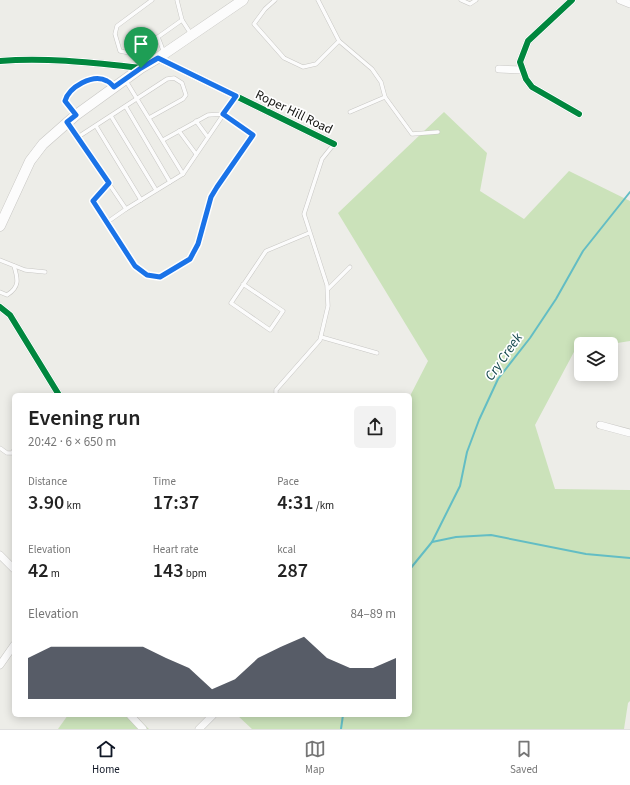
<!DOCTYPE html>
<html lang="en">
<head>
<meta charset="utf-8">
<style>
	:root { --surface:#fff; --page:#f2f2f2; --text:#222; --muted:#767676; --line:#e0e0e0; --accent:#111827 }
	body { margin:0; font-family:"Source Sans 3",sans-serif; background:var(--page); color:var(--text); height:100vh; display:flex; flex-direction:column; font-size:15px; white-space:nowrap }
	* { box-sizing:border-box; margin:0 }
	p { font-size:13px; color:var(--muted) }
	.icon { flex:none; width:22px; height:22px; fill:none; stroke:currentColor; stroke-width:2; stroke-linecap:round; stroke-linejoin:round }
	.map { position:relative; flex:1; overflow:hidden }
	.sheet { position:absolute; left:12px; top:393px; width:400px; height:324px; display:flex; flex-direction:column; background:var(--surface); border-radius:6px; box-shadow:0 2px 10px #0003 }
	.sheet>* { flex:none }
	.fabs { position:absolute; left:574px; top:337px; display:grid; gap:8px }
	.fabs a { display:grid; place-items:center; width:44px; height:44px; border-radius:6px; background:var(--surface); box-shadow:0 2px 10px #0003; font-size:20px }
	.pin { position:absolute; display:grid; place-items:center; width:34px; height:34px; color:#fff; margin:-41px -17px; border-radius:50% 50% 50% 0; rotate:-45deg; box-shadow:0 0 4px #0007 }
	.pin .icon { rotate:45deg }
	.round { display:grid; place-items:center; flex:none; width:42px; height:42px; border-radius:6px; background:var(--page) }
	.headline { display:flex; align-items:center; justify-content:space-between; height:68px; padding:0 16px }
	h1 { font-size:22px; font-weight:600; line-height:30px }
	.stats { display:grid; grid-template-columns:repeat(3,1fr); gap:6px; height:68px; padding:4px 16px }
	.stats div { display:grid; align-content:center }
	.stats b { font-size:20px; font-weight:600 }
	.stats small { font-size:11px; font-weight:400 }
	.stats p { font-size:11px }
	.chart { height:112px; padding:8px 16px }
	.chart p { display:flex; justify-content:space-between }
	.chart svg { width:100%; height:72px; margin-top:4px; fill:var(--accent); opacity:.7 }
	.dock { display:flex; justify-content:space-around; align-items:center; height:56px; border-top:1px solid var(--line); background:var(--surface); font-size:11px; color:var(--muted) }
	.dock a { display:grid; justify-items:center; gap:2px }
	.dock .active { color:var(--accent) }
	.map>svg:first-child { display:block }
	.green { fill:#cbe2ba }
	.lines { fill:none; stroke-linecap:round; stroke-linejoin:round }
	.stream { stroke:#63bdc4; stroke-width:2 }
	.service-casing { stroke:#c8c7c4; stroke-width:4.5 }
	.minor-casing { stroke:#c8c7c4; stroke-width:8 }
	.secondary-casing { stroke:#c8c7c4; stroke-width:11 }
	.service { stroke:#fcfcfc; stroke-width:3.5 }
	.minor { stroke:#fcfcfc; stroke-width:7 }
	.secondary { stroke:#fcfcfc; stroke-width:10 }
	.cycleway-casing { stroke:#fff; stroke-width:8 }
	.cycleway { stroke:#00873e; stroke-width:6 }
	.route-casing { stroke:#fff; stroke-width:8 }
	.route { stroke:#1a73e8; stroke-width:5 }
	.labels { text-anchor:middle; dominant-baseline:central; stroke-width:3.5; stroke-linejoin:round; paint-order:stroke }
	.street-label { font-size:13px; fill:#151512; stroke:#fff }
	.water-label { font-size:14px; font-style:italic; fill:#11464c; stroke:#fff }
</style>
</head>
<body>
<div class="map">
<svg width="630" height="729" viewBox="0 0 630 729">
	<rect width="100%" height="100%" fill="#edede8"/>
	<!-- green -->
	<g class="green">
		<polygon points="444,112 487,153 480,191 524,219 569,171 630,201 630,341 611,344 581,344 581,349 575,350 535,425 555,489 630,490 630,701 628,703 624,729 252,729 237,715 410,715 410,396 428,361 338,213"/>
		<polygon points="68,715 134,715 149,729 58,729"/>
	</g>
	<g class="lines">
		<!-- stream -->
		<g class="stream">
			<polyline points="432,542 456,537 491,535 586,554 630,558"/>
			<polyline points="410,569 432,542 460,486 467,452 479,420 498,379 530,338 556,299 583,251 630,192"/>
			<polyline points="341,729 343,715"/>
		</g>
		<defs>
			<g id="service">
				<polyline points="152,0 117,26 115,34 120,51 134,54 182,20"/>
				<polyline points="177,0 182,20 191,34"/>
				<polyline points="275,0 265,9 254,24 284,58 303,67 316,64 339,41 318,0"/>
				<polyline points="461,0 470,4 476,0"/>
				<polyline points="158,37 164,53"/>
				<polyline points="339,41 372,69 381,82 385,97 412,134 438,132"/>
				<polyline points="134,54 140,67"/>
				<polyline points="126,107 170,182"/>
				<polyline points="350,112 385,97"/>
				<path d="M75,114L65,101C70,81 99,73 113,86"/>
				<polyline points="111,116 156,190"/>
				<polyline points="196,121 207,136"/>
				<polyline points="68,123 126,209 183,174 126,81"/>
				<polyline points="96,126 141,200"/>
				<polyline points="179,131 196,154"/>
				<polyline points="78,137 167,79 174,78 182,83 186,95 183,99 149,118"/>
				<polyline points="183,174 236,96"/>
				<polyline points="109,183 93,201 135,266 147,275 159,277 190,259 198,244 211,197 217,187 253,135 223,114 208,115 163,140"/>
				<polyline points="106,223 126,209"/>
				<polyline points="0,260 25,270 45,272"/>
				<polyline points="243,284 283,311 270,330 231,303 266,251 309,233"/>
				<polyline points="328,289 350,267"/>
				<path d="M0,292L7,295C20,287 18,279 14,266"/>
				<polyline points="321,337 377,353"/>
				<polyline points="276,395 276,390 320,340 328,306 327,285 304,214 322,159 334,144"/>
				<polyline points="0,448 7,453 12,453 14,450"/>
			</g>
			<g id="minor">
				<polyline points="572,0 528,41 520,62 526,79 532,87 579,114"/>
				<polyline points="620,0 630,4"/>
				<polyline points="158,58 334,144"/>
				<path d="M0,61C46,57 95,63 141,68"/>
				<polyline points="499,69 522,70"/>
				<polyline points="0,307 10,315 59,395"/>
				<polyline points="600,425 630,433"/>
				<polyline points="0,555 14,569"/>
				<polyline points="0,665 14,645"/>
				<polyline points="130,715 143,729"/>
				<polyline points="199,729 213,715"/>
			</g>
			<polyline id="secondary" points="0,226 30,161 43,144 76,115 141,68 158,58 243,0"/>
		</defs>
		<!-- service casing -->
		<use href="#service" class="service-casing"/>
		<!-- minor casing -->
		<use href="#minor" class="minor-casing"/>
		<!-- secondary casing -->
		<use href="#secondary" class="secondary-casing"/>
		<!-- service -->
		<use href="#service" class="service"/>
		<!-- minor -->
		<use href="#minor" class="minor"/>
		<!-- secondary -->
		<use href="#secondary" class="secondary"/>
		<defs>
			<g id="cycleway">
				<polyline points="572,0 528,41 520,62 526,79 532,87 579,114"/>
				<polyline points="158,58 334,144"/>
				<path d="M0,61C46,57 95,63 141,68"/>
				<polyline points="0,307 10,315 59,395"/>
			</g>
		</defs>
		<!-- cycleway casing -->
		<use href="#cycleway" class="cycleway-casing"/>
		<!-- cycleway -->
		<use href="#cycleway" class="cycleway"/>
	</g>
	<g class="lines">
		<defs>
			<path id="route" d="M158,58L236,96L223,114L253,135L217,187L211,197L198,244L190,259L160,277L147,275L135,266L93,201L109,183L67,122L76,115L65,101C69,87 93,73 107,81C110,82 112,85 114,87L141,68Z"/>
		</defs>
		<!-- route casing -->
		<use href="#route" class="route-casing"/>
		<!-- route -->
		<use href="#route" class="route"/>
	</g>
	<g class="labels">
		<!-- street labels -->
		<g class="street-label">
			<text transform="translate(294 112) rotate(26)">Roper Hill Road</text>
		</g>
		<!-- water labels -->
		<g class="water-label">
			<text transform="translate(504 357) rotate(-55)">Cry Creek</text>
		</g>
	</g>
</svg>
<div class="fabs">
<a><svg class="icon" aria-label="layers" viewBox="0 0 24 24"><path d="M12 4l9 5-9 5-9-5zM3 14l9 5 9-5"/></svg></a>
</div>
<div class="pin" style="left:141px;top:68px;background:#1e9e55"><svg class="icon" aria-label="arrive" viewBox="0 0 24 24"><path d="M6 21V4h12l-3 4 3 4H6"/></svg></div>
<section class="sheet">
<div class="headline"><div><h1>Evening run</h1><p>20:42 · 6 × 650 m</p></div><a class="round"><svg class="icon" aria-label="share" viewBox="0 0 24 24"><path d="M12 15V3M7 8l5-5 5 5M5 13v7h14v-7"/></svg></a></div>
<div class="stats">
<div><p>Distance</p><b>3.90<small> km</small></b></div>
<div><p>Time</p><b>17:37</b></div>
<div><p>Pace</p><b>4:31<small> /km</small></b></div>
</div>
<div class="stats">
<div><p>Elevation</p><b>42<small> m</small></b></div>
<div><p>Heart rate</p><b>143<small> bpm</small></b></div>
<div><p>kcal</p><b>287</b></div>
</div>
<div class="chart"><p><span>Elevation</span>84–89 m</p>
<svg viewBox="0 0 160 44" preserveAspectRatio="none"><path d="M0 44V19L10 12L20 12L30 12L40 12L50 12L60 19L70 25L80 38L90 32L100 19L110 12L120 6L130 19L140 25L150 25L160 19V44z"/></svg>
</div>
</section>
</div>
<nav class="dock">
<a class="active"><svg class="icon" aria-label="home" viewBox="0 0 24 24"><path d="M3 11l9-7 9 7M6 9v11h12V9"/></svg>Home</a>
<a><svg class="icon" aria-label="map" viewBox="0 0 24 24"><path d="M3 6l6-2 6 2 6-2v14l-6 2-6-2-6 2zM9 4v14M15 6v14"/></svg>Map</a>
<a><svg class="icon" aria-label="saved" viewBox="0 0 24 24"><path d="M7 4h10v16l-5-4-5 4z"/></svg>Saved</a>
</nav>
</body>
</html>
